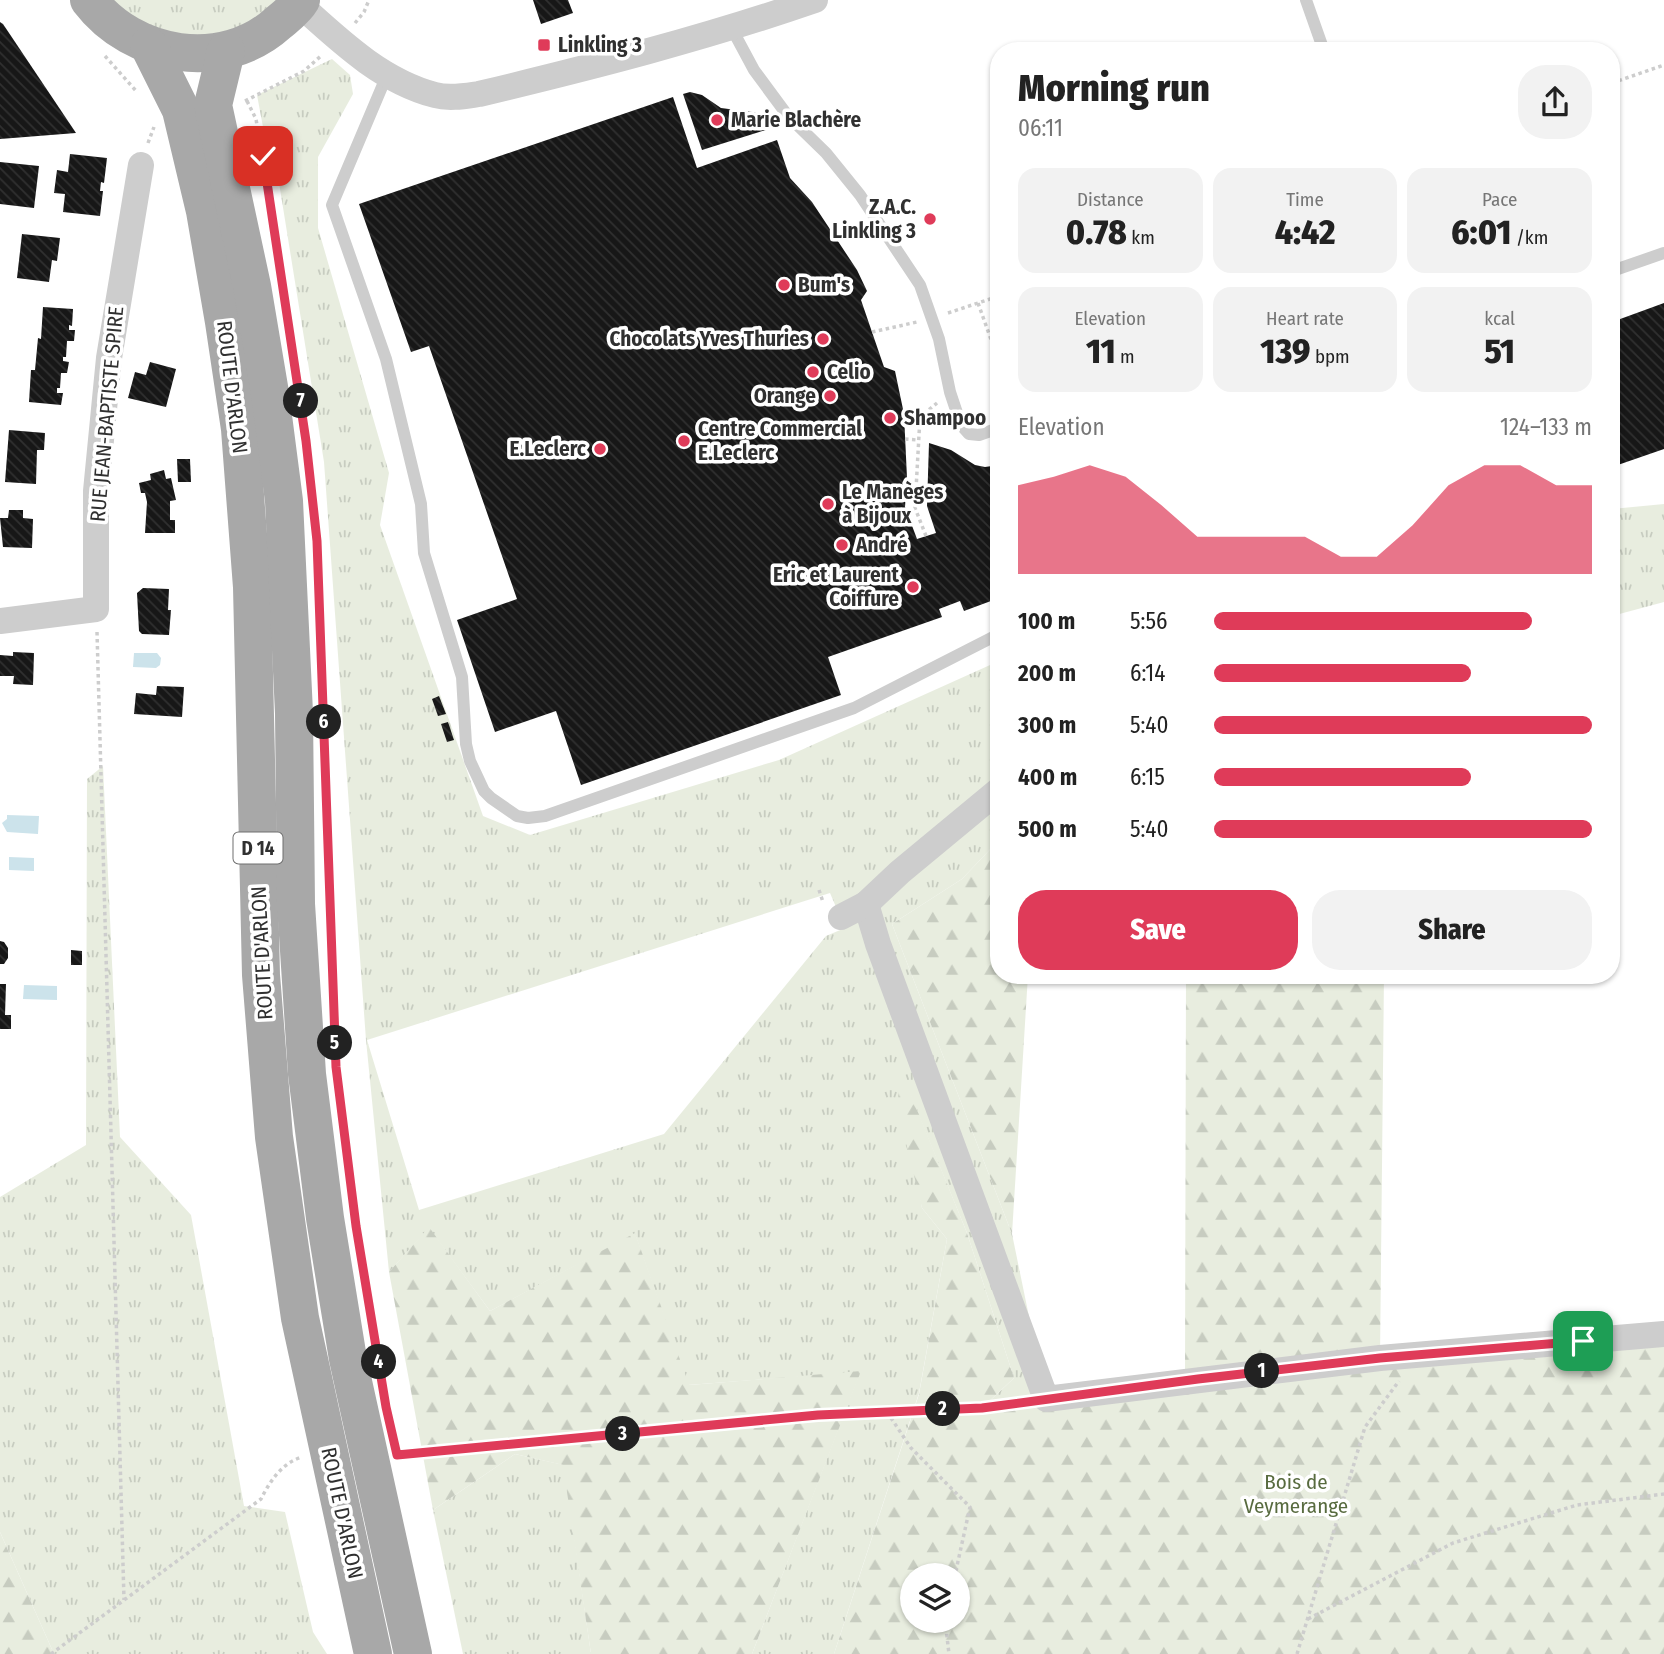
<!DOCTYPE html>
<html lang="en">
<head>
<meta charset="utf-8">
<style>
	:root { --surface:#fff; --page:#f2f2f2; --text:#222; --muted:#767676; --accent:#df3b59 }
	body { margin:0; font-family:"Fira Sans Condensed",sans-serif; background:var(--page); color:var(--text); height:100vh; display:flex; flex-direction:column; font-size:26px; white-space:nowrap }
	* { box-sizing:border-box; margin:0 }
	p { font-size:23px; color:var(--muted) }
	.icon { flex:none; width:38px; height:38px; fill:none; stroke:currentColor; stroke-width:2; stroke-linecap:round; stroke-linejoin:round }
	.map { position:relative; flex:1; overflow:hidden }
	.side { position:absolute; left:990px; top:42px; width:630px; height:942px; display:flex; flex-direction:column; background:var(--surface); border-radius:28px; box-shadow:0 2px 5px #0004 }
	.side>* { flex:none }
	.fabs { position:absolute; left:900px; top:1563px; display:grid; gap:14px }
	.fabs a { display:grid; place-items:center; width:70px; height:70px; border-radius:50%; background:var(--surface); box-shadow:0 2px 5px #0004; font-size:35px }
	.pin { position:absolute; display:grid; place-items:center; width:60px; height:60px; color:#fff; margin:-30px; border-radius:14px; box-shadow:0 4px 10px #0006 }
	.km { position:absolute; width:35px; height:35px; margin:-18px; border-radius:50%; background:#222; color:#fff; font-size:19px; line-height:35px; text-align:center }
	.round { display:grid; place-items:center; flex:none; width:74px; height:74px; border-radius:28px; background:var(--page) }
	.summary { display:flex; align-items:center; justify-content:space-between; height:119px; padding:0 28px }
	h1 { font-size:38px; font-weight:800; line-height:52px }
	.metrics { display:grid; grid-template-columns:repeat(3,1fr); gap:10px; height:119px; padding:7px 28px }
	.metrics div { display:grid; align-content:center; border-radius:18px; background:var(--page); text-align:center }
	.metrics b { font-size:35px; font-weight:800 }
	.metrics small { font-size:19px; font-weight:400 }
	.metrics p { font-size:19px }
	.chart { height:196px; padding:14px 28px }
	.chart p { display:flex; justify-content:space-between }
	.chart svg { width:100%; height:126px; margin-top:7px; fill:var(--accent); opacity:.7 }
	.cta { display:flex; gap:14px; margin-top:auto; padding:14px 28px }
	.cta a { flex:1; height:80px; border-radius:28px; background:var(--accent); color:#fff; font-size:28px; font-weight:800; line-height:80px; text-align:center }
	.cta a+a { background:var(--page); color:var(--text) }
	ul { padding:0 28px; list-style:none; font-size:23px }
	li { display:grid; grid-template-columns:112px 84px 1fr; align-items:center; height:52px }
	li i { height:18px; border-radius:9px; background:var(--accent) }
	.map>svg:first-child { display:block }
	.grass { fill:url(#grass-tufts); fill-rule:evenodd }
	.forest { fill:url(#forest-firs); fill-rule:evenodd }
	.water { fill:#cce3eb }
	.building { fill:url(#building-back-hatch) }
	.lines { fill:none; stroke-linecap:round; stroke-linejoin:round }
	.path { stroke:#cdcdcd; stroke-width:3.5; stroke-dasharray:3.5 3.5; stroke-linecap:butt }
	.service { stroke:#cdcdcd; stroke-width:12 }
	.minor { stroke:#cdcdcd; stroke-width:26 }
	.primary { stroke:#a8a8a8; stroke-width:38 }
	.route-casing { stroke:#fff; stroke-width:14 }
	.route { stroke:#df3b59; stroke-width:9 }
	.poi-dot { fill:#df3b59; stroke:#fff; stroke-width:2.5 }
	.labels { text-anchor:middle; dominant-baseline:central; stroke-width:7; stroke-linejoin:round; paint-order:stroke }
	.shield { fill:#fff; stroke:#6e6e6e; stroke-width:2 }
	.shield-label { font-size:19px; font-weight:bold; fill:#303030 }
	.poi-label { font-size:21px; font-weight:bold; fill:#303030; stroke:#fff; text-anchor:start }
	.street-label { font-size:21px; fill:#303030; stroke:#fff }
	.park-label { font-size:21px; fill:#586b3f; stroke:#fff }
</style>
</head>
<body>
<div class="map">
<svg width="1664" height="1654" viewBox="0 0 1664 1654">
	<defs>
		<pattern id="grass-tufts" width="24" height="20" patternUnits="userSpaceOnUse" patternTransform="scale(1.75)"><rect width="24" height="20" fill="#e8eddf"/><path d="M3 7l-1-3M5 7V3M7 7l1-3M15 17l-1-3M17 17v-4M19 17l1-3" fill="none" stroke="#c7ccc0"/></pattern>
		<pattern id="forest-firs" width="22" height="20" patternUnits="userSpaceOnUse" patternTransform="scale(1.75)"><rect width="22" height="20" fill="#e8eddf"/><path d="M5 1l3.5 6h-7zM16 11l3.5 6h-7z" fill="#c7ccc0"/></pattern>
		<pattern id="building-back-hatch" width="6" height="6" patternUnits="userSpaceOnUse" patternTransform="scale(1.75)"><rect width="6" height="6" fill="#171717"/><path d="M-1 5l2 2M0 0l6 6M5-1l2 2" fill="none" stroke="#303030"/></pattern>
	</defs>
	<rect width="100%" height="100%" fill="#fff"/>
	<!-- grass -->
	<g class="grass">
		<polygon points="109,0 285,0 237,35 162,37"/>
		<path d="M332,59L350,75L353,94L318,157V228L389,473L380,525L483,816L530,835L779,760L999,661V840L962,879L892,924L1012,1234L1046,1399L982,1408L1014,1378L967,1233L899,1067L922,1208L947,1239L919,1393L834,1654H752L860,1372L688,1385L635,1234L490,1311L429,1228L389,1272L366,1040L324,462L276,164L263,127L257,95ZM830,893L845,928L826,936L664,1134L419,1210L367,1040Z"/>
		<polygon points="1664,504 1664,602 1612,616 1612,509"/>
		<polygon points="103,766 120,1137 191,1215 244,1506 285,1512 313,1632 327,1654 54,1654 0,1532 0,1197 86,1145 87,779"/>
		<polygon points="515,1454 564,1465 591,1654 463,1654 433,1510"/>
	</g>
	<!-- forest -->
	<g class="forest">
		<polygon points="999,840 999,975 1028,975 1012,1234 892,924 962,879"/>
		<path d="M1186,975H1384L1380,1358L1664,1334V1654H834L919,1394L947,1239L922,1208L898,1110L899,1065L967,1233L1014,1378L983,1407L1185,1379ZM912,1575H957V1620H912Z"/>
		<polygon points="429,1227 490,1311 635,1233 689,1385 861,1371 752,1654 591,1654 563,1465 515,1454 433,1510 389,1272"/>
		<polygon points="0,1532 54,1654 0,1654"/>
	</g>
	<!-- water -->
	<g class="water">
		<polygon points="134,653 157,653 161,658 160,665 156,668 133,667"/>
		<polygon points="7,815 39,816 38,834 7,832 2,823 7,819"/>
		<polygon points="9,857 34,858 34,871 9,870"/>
		<polygon points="24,985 57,986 57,1000 23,999"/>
	</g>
	<!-- building -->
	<g class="building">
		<polygon points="533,0 568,0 573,13 541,24"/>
		<polygon points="0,22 3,24 76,133 0,139"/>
		<polygon points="690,92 702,95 721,108 760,113 772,128 702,150 683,94"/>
		<polygon points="673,97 697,168 777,140 790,178 812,202 857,270 867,291 861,300 884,367 895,371 904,414 907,478 905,507 917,539 936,533 927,506 929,443 951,450 975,465 985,467 999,465 999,598 964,611 960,601 939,609 942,617 828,657 841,695 581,785 556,711 495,732 457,620 517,599 429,346 411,352 359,204"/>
		<polygon points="70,154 107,158 104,183 101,182 100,191 103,191 100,216 63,212 65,194 54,193 57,170 68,172"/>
		<polygon points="0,162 39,166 34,208 0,204"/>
		<polygon points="22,234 60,238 57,261 52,260 49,282 17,278"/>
		<polygon points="1664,303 1664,449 1612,467 1612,322"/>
		<polygon points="43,307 73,309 72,326 69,325 69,330 75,330 74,341 67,341 66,357 63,357 63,361 69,362 67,373 61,373 60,388 57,388 57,393 63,393 61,405 29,402 31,370 35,370 38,338 41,339"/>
		<polygon points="150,362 176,369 166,407 128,398 135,372 146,375"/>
		<polygon points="9,430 45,433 44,450 37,450 36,484 5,482"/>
		<polygon points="177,459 190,459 191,482 178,482"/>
		<polygon points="164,470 166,479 171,478 176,500 170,501 170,520 175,520 175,533 145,533 147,502 145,493 141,493 139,483 151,480 150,474"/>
		<polygon points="9,510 23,510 23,518 33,519 32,548 3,547 0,518 8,518"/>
		<polygon points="143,588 169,589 168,610 171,610 169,635 142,634 139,631 137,593"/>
		<polygon points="13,652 34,653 33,685 13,684 14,676 0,676 0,655 13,656"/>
		<polygon points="157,686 184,687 182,717 134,714 136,693 156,695"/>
		<polygon points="439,696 446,714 438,716 432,699"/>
		<polygon points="448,722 454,740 447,742 441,724"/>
		<polygon points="0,941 4,942 8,948 8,958 4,964 0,964"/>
		<polygon points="71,950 82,951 82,965 71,965"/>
		<polygon points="0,984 6,984 5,1015 11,1015 11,1029 0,1029"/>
	</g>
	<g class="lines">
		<!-- path -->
		<g class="path">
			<polyline points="355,23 364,12 369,0"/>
			<polyline points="105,56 137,92"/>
			<polyline points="1612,83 1664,65"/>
			<polyline points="245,101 304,71 322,55"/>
			<polyline points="247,101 256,119 280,264"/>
			<polyline points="148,143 154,127"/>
			<polyline points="978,303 999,362"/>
			<polyline points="948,313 999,296"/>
			<polyline points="872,332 917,322"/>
			<polyline points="905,439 917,440"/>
			<polyline points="926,536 915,508 920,417 937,403"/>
			<polyline points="97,632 124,1600"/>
			<polyline points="327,819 333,979"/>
			<polyline points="819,890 823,902"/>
			<polyline points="887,1412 911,1448 970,1507 955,1575"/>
			<polyline points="400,1455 818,1415 982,1408 1024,1402"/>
			<polyline points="1308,1619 1453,1543 1577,1505 1664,1494"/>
			<polyline points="945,1620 949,1654"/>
			<path d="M51,1654L261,1499C270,1481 282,1463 302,1457"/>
			<polyline points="1297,1654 1365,1427 1399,1381"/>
		</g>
		<!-- service -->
		<g class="service">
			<polyline points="1306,0 1324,51"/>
			<polyline points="732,29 754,70 788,116 826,153 860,195 920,285 939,339 950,392 961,425 969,434 979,435 999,428"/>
			<polyline points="387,75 332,205 386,359 421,504 424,553 462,677 466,744 470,761 484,791 491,798 517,816 528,818 545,816 854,708 999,634"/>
			<polyline points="1612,271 1664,253"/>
		</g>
		<!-- minor -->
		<g class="minor">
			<path d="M299,4C339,40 381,81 435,95C449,99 465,96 479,94C592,67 705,38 815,0"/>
			<polyline points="0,621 96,609 96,491 109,358 141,165"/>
			<polyline points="866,904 878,944 1046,1399 1380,1358 1664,1334"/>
			<polyline points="841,917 866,904 900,872 999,790"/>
		</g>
		<!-- primary -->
		<g class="primary">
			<path d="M89,0C133,58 223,73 278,23C286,16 296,9 301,0"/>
			<polyline points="149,46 181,110 205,211 224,322 240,429 252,587 261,975 274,1137 300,1318 373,1654"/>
			<polyline points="226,51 213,105 252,286 270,393 284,501 294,713 296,904 307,1074 325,1218 348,1359 413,1654"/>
		</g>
	</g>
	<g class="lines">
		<defs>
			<polyline id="route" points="263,156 306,441 317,541 336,1067 356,1226 386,1407 397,1455 818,1415 982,1408 1198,1379 1380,1358 1583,1341"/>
		</defs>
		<!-- route casing -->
		<use href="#route" class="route-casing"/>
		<!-- route -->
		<use href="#route" class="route"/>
	</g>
	<!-- markers -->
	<g class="poi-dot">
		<rect x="537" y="38" width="14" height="14" rx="3.5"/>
		<circle cx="717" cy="120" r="7"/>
		<circle cx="930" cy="219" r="7"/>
		<circle cx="784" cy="285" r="7"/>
		<circle cx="823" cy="339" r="7"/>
		<circle cx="813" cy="372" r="7"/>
		<circle cx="830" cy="396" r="7"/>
		<circle cx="890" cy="418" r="7"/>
		<circle cx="684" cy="441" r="7"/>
		<circle cx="600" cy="449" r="7"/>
		<circle cx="828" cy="504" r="7"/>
		<circle cx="842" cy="545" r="7"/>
		<circle cx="913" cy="587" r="7"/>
	</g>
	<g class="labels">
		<!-- shield labels -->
		<rect class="shield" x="233.5" y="832.5" width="49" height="31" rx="5"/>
		<g class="shield-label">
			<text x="258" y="848">D 14</text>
		</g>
		<!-- poi labels -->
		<g class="poi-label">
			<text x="558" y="45">Linkling 3</text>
			<text x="731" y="120">Marie Blachère</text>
			<text x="916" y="207" text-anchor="end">Z.A.C.<tspan x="916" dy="24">Linkling 3</tspan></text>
			<text x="798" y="285">Bum's</text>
			<text x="809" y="339" text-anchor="end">Chocolats Yves Thuries</text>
			<text x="827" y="372">Celio</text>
			<text x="816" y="396" text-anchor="end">Orange</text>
			<text x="904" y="418">Shampoo</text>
			<text x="698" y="429">Centre Commercial<tspan x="698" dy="24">E.Leclerc</tspan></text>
			<text x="586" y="449" text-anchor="end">E.Leclerc</text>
			<text x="842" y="492">Le Manèges<tspan x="842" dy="24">à Bijoux</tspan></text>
			<text x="856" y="545">André</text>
			<text x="899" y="575" text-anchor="end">Eric et Laurent<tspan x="899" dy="24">Coiffure</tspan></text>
		</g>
		<!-- street labels -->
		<g class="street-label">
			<text transform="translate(232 387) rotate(83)">ROUTE D'ARLON</text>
			<text transform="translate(107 414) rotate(-85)">RUE JEAN-BAPTISTE SPIRE</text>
			<text transform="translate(262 953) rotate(-93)">ROUTE D'ARLON</text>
			<text transform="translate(342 1513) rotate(78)">ROUTE D'ARLON</text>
		</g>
		<!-- park labels -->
		<g class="park-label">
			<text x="1296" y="1482">Bois de<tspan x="1296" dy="24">Veymerange</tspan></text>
		</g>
	</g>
</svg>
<div class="fabs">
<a><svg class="icon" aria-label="layers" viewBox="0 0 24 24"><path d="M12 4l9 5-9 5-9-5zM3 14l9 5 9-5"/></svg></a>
</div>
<div class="pin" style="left:1583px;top:1341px;background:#1e9e55"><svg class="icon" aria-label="arrive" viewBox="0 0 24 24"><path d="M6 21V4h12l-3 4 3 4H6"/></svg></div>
<div class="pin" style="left:263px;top:156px;background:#d93025"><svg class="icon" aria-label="check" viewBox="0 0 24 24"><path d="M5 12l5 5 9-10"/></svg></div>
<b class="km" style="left:1262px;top:1371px">1</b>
<b class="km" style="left:943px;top:1409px">2</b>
<b class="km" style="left:623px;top:1434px">3</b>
<b class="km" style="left:379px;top:1362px">4</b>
<b class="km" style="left:335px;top:1043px">5</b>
<b class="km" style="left:324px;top:722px">6</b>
<b class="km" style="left:301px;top:401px">7</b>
<section class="side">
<div class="summary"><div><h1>Morning run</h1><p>06:11</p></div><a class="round"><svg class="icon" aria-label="share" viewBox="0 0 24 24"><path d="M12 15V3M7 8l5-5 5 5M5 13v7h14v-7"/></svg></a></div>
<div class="metrics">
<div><p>Distance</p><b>0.78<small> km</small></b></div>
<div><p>Time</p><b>4:42</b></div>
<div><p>Pace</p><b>6:01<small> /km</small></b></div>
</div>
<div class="metrics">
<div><p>Elevation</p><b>11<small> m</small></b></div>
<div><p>Heart rate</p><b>139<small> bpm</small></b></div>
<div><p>kcal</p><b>51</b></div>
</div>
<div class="chart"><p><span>Elevation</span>124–133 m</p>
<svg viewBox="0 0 160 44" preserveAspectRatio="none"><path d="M0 44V13L10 10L20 6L30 10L40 20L50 31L60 31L70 31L80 31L90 38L100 38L110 27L120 13L130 6L140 6L150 13L160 13V44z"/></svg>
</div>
<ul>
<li><b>100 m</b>5:56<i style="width:84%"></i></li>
<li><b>200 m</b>6:14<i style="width:68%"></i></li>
<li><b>300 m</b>5:40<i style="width:100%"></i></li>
<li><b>400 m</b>6:15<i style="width:68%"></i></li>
<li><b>500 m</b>5:40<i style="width:100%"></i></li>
</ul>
<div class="cta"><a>Save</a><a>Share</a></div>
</section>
</div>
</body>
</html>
